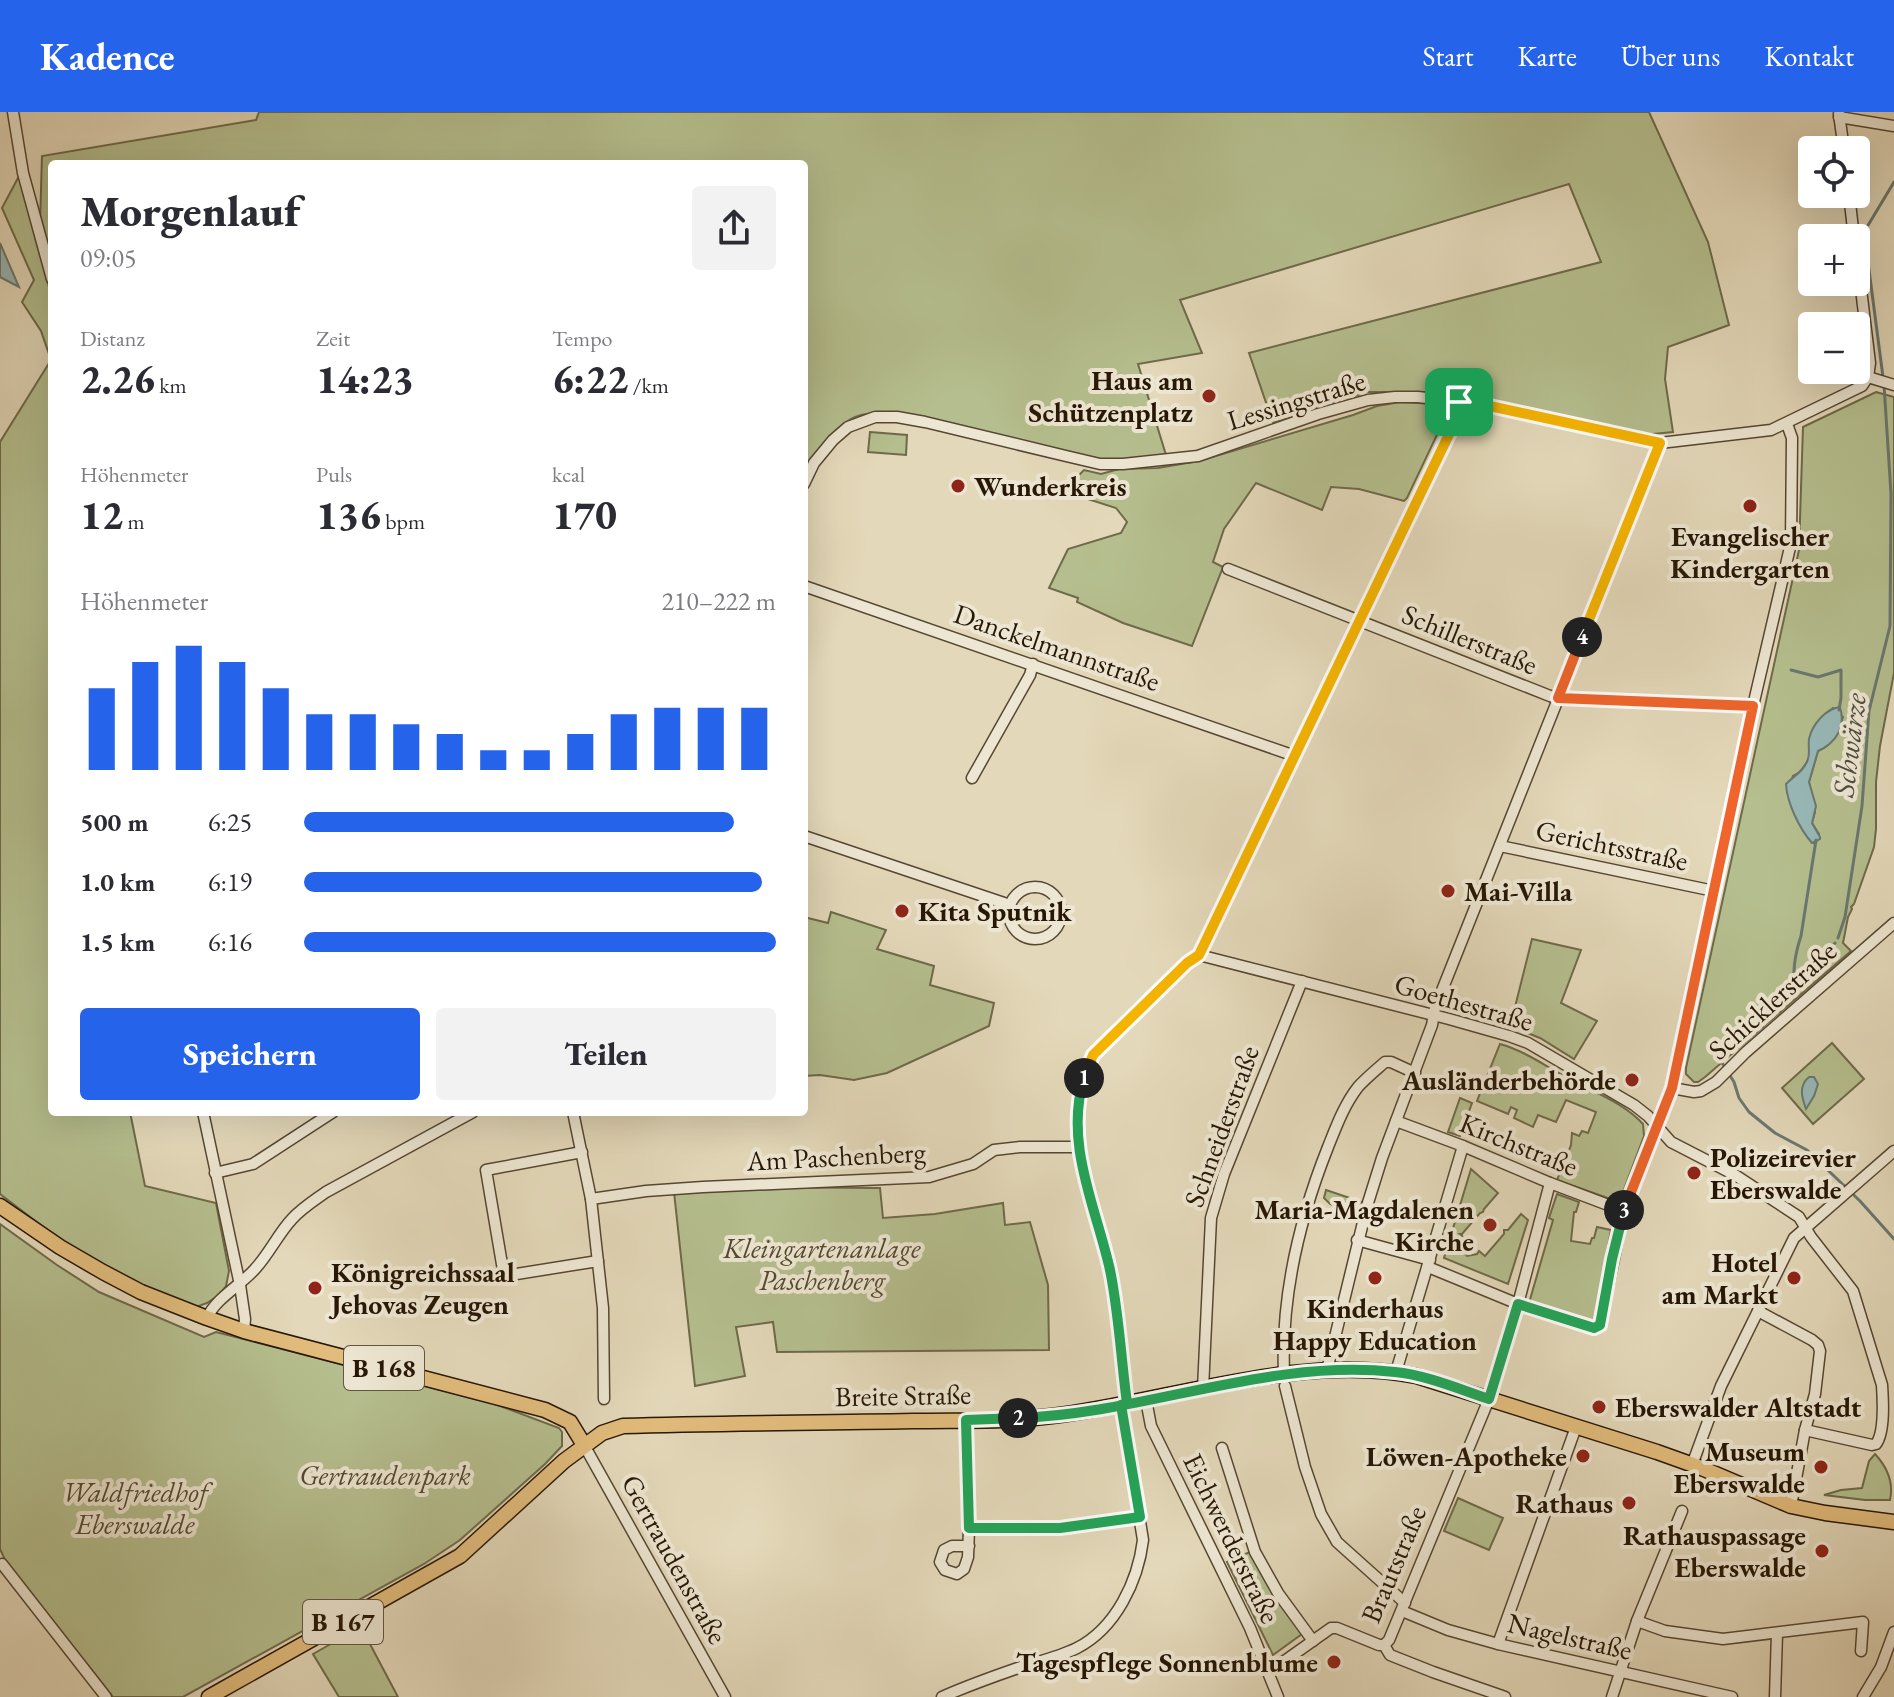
<!DOCTYPE html>
<html lang="de">
<head>
<meta charset="utf-8">
<style>
	:root { --surface:#fff; --page:#f2f2f3; --text:#2b2b33; --muted:#7c7c81; --accent:#2563eb }
	body { margin:0; font-family:"EB Garamond",serif; background:var(--page); color:var(--text); height:100vh; display:flex; flex-direction:column; font-size:30px; white-space:nowrap }
	* { box-sizing:border-box; margin:0 }
	p { font-size:26px; color:var(--muted) }
	.icon { flex:none; width:44px; height:44px; fill:none; stroke:currentColor; stroke-width:2; stroke-linecap:round; stroke-linejoin:round }
	.map { position:relative; flex:1; overflow:hidden }
	.details { position:absolute; left:48px; top:48px; width:760px; height:956px; display:flex; flex-direction:column; background:var(--surface); border-radius:8px; box-shadow:0 8px 32px #0002 }
	.details>* { flex:none }
	.fabs { position:absolute; left:1798px; top:24px; display:grid; gap:16px }
	.fabs a { display:grid; place-items:center; width:72px; height:72px; border-radius:8px; background:var(--surface); box-shadow:0 8px 32px #0002; font-size:40px }
	.pin { position:absolute; display:grid; place-items:center; width:68px; height:68px; color:#fff; margin:-34px; border-radius:16px; box-shadow:0 4px 12px #0006 }
	.km { position:absolute; width:40px; height:40px; margin:-20px; border-radius:50%; background:#222; color:#fff; font-size:22px; line-height:40px; text-align:center }
	.round { display:grid; place-items:center; flex:none; width:84px; height:84px; border-radius:8px; background:var(--page) }
	.headline { display:flex; align-items:center; justify-content:space-between; height:136px; padding:0 32px }
	h1 { font-size:44px; font-weight:800; line-height:60px }
	.stats { display:grid; grid-template-columns:repeat(3,1fr); gap:12px; height:136px; padding:8px 32px }
	.stats div { display:grid; align-content:center }
	.stats b { font-size:40px; font-weight:800 }
	.stats small { font-size:22px; font-weight:400 }
	.stats p { font-size:22px }
	.chart { height:224px; padding:16px 32px }
	.chart p { display:flex; justify-content:space-between }
	.chart svg { width:100%; height:144px; margin-top:8px; stroke:var(--accent); stroke-width:6 }
	.button { display:flex; gap:16px; margin-top:auto; padding:16px 32px }
	.button a { flex:1; height:92px; border-radius:8px; background:var(--accent); color:#fff; font-size:32px; font-weight:800; line-height:92px; text-align:center }
	.button a+a { background:var(--page); color:var(--text) }
	ul { padding:0 32px; list-style:none; font-size:26px }
	li { display:grid; grid-template-columns:128px 96px 1fr; align-items:center; height:60px }
	li i { height:20px; border-radius:10px; background:var(--accent) }
	header { display:flex; align-items:center; gap:48px; box-sizing:border-box; height:112px; padding:0 40px; background:var(--accent); color:#fff }
	header strong { font-size:38px }
	nav { display:flex; gap:44px; margin-inline-start:auto; font-size:28px }
	.map>svg:first-child { display:block }
	.green { fill:#b5be8e; stroke:#6e6a4a; stroke-width:2; fill-rule:evenodd }
	.water { fill:#97b8b7; stroke:#6a7870; stroke-width:2 }
	.lines { fill:none; stroke-linecap:round; stroke-linejoin:round }
	.stream { stroke:#6a7870; stroke-width:3 }
	.minor-casing { stroke:#564732; stroke-width:13 }
	.major-casing { stroke:#271705; stroke-width:17 }
	.minor { stroke:#ede6d2; stroke-width:10 }
	.major { stroke:#e2bc7c; stroke-width:14 }
	.split-1-casing { stroke:#fff; stroke-width:16 }
	.split-2-casing { stroke:#fff; stroke-width:16 }
	.split-3-casing { stroke:#fff; stroke-width:16 }
	.split-4-casing { stroke:#fff; stroke-width:16 }
	.split-5-casing { stroke:#fff; stroke-width:16 }
	.split-1 { stroke:#f5b400; stroke-width:10 }
	.split-2 { stroke:#22a559; stroke-width:10 }
	.split-3 { stroke:#22a559; stroke-width:10 }
	.split-4 { stroke:#f0652b; stroke-width:10 }
	.split-5 { stroke:#f5b400; stroke-width:10 }
	.poi-dot { fill:#8f2418; stroke:#ede6d2; stroke-width:3 }
	.labels { text-anchor:middle; dominant-baseline:central; stroke-width:8; stroke-linejoin:round; paint-order:stroke }
	.shield { fill:#ede6d2; stroke:#625542; stroke-width:2 }
	.shield-label { font-size:26px; font-weight:bold; fill:#271705 }
	.poi-label { font-size:28px; font-weight:bold; fill:#271705; stroke:#ede6d2; text-anchor:end }
	.street-label { font-size:28px; fill:#271705; stroke:#ede6d2 }
	.park-label { font-size:28px; font-style:italic; fill:#52492e; stroke:#ede6d2 }
	.water-label { font-size:30px; font-style:italic; fill:#4e4f43; stroke:#ede6d2 }
</style>
</head>
<body>
<header>
<strong>Kadence</strong>
<nav><a>Start</a><a>Karte</a><a>Über uns</a><a>Kontakt</a></nav>
</header>
<div class="map">
<svg width="1894" height="1585" viewBox="0 0 1894 1585">
	<rect width="100%" height="100%" fill="#e3d8b9"/>
	<filter id="stains"><feTurbulence type="fractalNoise" baseFrequency=".0025" numOctaves="4"/><feColorMatrix values="0 0 0 0 .2 0 0 0 0 .09 0 0 0 0 .02 0 0 0 .5 -.17"/></filter>
	<radialGradient id="worn" r=".72"><stop offset=".6" stop-color="#630" stop-opacity="0"/><stop offset="1" stop-color="#630" stop-opacity=".3"/></radialGradient>
	<!-- green -->
	<g class="green">
		<path d="M259,0H1649L1708,130L1729,213L1668,235L1665,267L1673,320L1643,323L1486,287L1420,280H1367L1273,311L1249,241L1601,150L1569,72L1180,188L1202,241L1138,252L1166,343L1122,349L1105,348L884,300C875,301 865,301 858,304C839,310 813,342 804,359V52H52V154L40,112L42,44L256,8Z"/>
		<polygon points="19,64 52,186 52,1000 130,1000 145,1074 216,1091 229,1159 226,1174 219,1183 207,1191 196,1195 164,1185 67,1133 0,1082 0,330 51,248 41,219 22,190 34,168 2,96"/>
		<path d="M1876,280L1894,285V561L1880,634L1876,670V717L1874,735L1854,792L1851,795L1852,797L1848,805L1843,831L1851,839L1705,965L1698,970H1694L1686,962V956L1799,438L1803,315ZM1833,596L1843,605C1838,621 1834,632 1818,639L1809,670L1815,700L1812,711L1819,722V727L1814,731L1801,715L1787,680L1793,664L1800,660L1807,650L1809,645V630L1822,605Z"/>
		<polygon points="1400,290 1437,292 1437,297 1443,299 1445,306 1407,386 1404,389 1359,377 1331,375 1322,398 1256,371 1224,417 1213,450 1223,455 1192,534 1123,511 1077,490 1078,486 1049,476 1068,437 1121,421 1127,410 1116,396 1063,379 1084,358 1101,362 1119,357 1158,356 1199,349 1353,303 1377,294"/>
		<polygon points="870,320 907,323 906,343 868,340"/>
		<polygon points="831,800 886,818 877,837 934,854 930,873 994,891 989,914 887,961 854,968 820,963 804,964 804,805 828,811"/>
		<polygon points="1532,827 1581,838 1561,891 1597,909 1574,947 1540,926 1507,913 1510,903 1513,903"/>
		<polygon points="1832,931 1864,967 1813,1012 1782,976"/>
		<path d="M1500,932C1525,939 1545,954 1568,966C1593,980 1623,990 1643,1012L1644,1024L1620,1088L1616,1089L1557,1068L1571,1033L1572,1021L1579,1024L1582,1019L1588,1021L1596,1000L1566,988L1556,1010L1538,1003L1533,1015L1514,1006L1517,998L1511,995L1508,1002L1477,989Z"/>
		<polygon points="1460,986 1472,991 1460,1024 1448,1020"/>
		<polygon points="1471,1057 1498,1081 1484,1097 1483,1100 1480,1101 1462,1122 1460,1122 1466,1128 1462,1135 1467,1144 1477,1142 1479,1139 1485,1144 1504,1122 1504,1118 1508,1118 1521,1102 1528,1108 1508,1172 1444,1146"/>
		<polygon points="703,1075 880,1076 883,1106 935,1102 1003,1091 1005,1113 1030,1110 1048,1173 1049,1238 777,1240 773,1210 736,1215 745,1264 695,1274 674,1080"/>
		<polygon points="1326,1078 1362,1090 1359,1096 1349,1100 1330,1092 1324,1086"/>
		<polygon points="1557,1082 1579,1090 1576,1100 1574,1100 1571,1129 1590,1132 1592,1126 1594,1126 1597,1115 1611,1118 1594,1211 1529,1191 1553,1108 1549,1106"/>
		<polygon points="0,1112 57,1153 99,1180 204,1225 216,1220 495,1292 559,1316 562,1320 562,1334 545,1352 460,1428 424,1452 183,1585 113,1585 6,1450 0,1437"/>
		<path d="M1875,1342C1887,1355 1894,1370 1890,1388H1865L1824,1383L1841,1378L1862,1376L1869,1349Z"/>
		<polygon points="1458,1386 1503,1406 1489,1438 1444,1419"/>
		<polygon points="1252,1439 1302,1522 1273,1543 1227,1450"/>
		<polygon points="361,1515 398,1585 339,1585 313,1542"/>
	</g>
	<!-- water -->
	<g class="water">
		<polygon points="0,131 19,175 0,165"/>
		<path d="M1840,595C1846,615 1836,631 1818,639L1809,670L1816,694L1812,711L1820,725V727L1812,731C1799,716 1787,691 1786,672C1794,664 1805,658 1808,647C1810,641 1808,634 1809,627C1812,613 1825,597 1840,595Z"/>
		<path d="M1809,965H1814L1818,972L1814,984L1806,997C1802,986 1798,974 1809,965Z"/>
	</g>
	<g class="lines">
		<!-- stream -->
		<g class="stream">
			<polyline points="1883,265 1866,135 1867,115 1894,70"/>
			<polyline points="1791,558 1818,565 1841,558 1841,586 1839,598"/>
			<polyline points="1838,826 1845,805 1862,694 1869,599 1890,514 1891,382 1884,273"/>
			<polyline points="1835,831 1795,877 1719,946 1734,970 1739,986 1749,1000 1775,1021 1807,1038 1860,1089 1894,1127"/>
			<path d="M1795,877C1792,859 1795,842 1801,824L1816,728"/>
		</g>
		<defs>
			<g id="minor">
				<polyline points="13,0 23,61 52,167"/>
				<polyline points="1839,2 1844,38"/>
				<polyline points="1839,5 1894,14"/>
				<polyline points="1849,82 1854,126"/>
				<polyline points="1868,265 1894,273"/>
				<polyline points="804,372 814,351 833,328 848,315 875,305 897,305 925,310 1066,344 1100,352 1123,352 1198,344 1318,302 1368,288 1395,285 1418,285 1485,293 1660,331 1771,318 1862,274 1868,265 1870,251 1856,136"/>
				<polyline points="1228,457 1550,584 1566,587 1753,594"/>
				<polyline points="804,474 1295,644"/>
				<polyline points="972,666 1030,563 1033,552"/>
				<polyline points="804,724 1010,793"/>
				<polyline points="1500,734 1714,779"/>
				<circle cx="1035" cy="801" r="26"/>
				<path d="M1199,843L1449,907L1509,924L1528,931L1634,993L1648,1004L1671,1030L1735,1063L1799,1105L1811,1125L1853,1179L1882,1273C1883,1288 1885,1320 1876,1332L1872,1333L1805,1318"/>
				<polyline points="1672,976 1694,980 1701,979 1716,970 1746,940 1894,811"/>
				<polyline points="203,1000 240,1173 245,1207 244,1219"/>
				<polyline points="573,1000 591,1087 603,1196 604,1287"/>
				<polyline points="1396,1009 1463,1034 1550,1071 1624,1099"/>
				<polyline points="582,1040 486,1058 504,1164 598,1149"/>
				<polyline points="215,1061 253,1052 333,1000"/>
				<polyline points="591,1087 646,1079 703,1075 929,1065 973,1052 994,1038 1020,1035 1079,1035"/>
				<polyline points="1357,1128 1430,1148"/>
				<polyline points="1428,1155 1518,1192 1594,1216 1600,1213 1624,1099 1672,976 1753,594 1791,431 1792,326 1787,312"/>
				<polyline points="1758,1199 1812,1228 1818,1233 1820,1239 1815,1282 1805,1318 1791,1394"/>
				<path d="M207,1206C216,1186 240,1174 255,1157C269,1142 278,1122 292,1107C302,1096 315,1088 326,1080L473,1000"/>
				<polyline points="1327,1258 1367,1094 1382,1046 1432,913 1435,896 1660,331"/>
				<polyline points="1396,1260 1463,1034"/>
				<path d="M1284,1262C1281,1184 1299,1108 1328,1035C1336,1015 1344,993 1358,975C1366,966 1376,958 1385,950H1391L1415,961"/>
				<polyline points="1285,1274 1305,1355 1321,1402 1337,1430 1405,1491"/>
				<polyline points="1203,1277 1211,1106 1224,1062 1302,869"/>
				<polyline points="1146,1288 1151,1314 1250,1516 1278,1585"/>
				<path d="M1127,1291C1120,1247 1119,1202 1110,1158C1096,1091 1055,1013 1092,945C1097,937 1106,930 1112,923C1136,898 1162,875 1187,851L1199,843L1454,312L1459,290"/>
				<polyline points="966,1308 969,1416 968,1445 964,1457 957,1462 945,1458 940,1450 944,1438 952,1434 969,1434"/>
				<polyline points="584,1333 725,1585"/>
				<polyline points="1222,1336 1255,1440 1278,1481 1313,1529"/>
				<polyline points="1692,1353 1721,1274 1794,1126 1894,1039"/>
				<polyline points="969,1416 1060,1416 1140,1405"/>
				<polyline points="2,1452 106,1585"/>
				<polyline points="1402,1499 1448,1518 1498,1532 1732,1585"/>
				<polyline points="1637,1509 1665,1519 1723,1527 1863,1510 1861,1539"/>
				<polyline points="1498,1532 1576,1315"/>
				<polyline points="1384,1533 1389,1528 1489,1287 1518,1192 1550,1071"/>
				<polyline points="1269,1560 1331,1516 1337,1516 1379,1533 1384,1533 1390,1543 1433,1560 1505,1585"/>
				<path d="M942,1585C967,1574 992,1565 1018,1556C1037,1550 1059,1545 1077,1536C1116,1516 1138,1469 1143,1428L1121,1293"/>
				<polyline points="1612,1585 1637,1509 1682,1399"/>
				<polyline points="1775,1585 1777,1521"/>
				<polyline points="1863,1585 1881,1555 1894,1520"/>
			</g>
			<g id="major">
				<polyline points="0,1094 60,1135 103,1160 141,1180 207,1206 244,1219 545,1298 570,1310 584,1333"/>
				<path d="M209,1585L460,1444L564,1349L602,1321L623,1314C719,1311 816,1311 913,1309C959,1308 1006,1310 1052,1304C1167,1290 1302,1240 1416,1264L1657,1340L1699,1355L1791,1394L1825,1401L1894,1410"/>
			</g>
		</defs>
		<!-- minor casing -->
		<use href="#minor" class="minor-casing"/>
		<!-- major casing -->
		<use href="#major" class="major-casing"/>
		<!-- minor -->
		<use href="#minor" class="minor"/>
		<!-- major -->
		<use href="#major" class="major"/>
	</g>
	<g class="lines">
		<defs>
			<polyline id="split-1" points="1084,966 1093,943 1187,851 1199,843 1454,312 1459,290"/>
			<path id="split-2" d="M1018,1306L966,1308L969,1416H1060L1140,1405L1121,1293L1127,1291C1121,1247 1119,1202 1110,1158C1096,1095 1064,1032 1084,966"/>
			<path id="split-3" d="M1018,1306C1145,1302 1267,1246 1395,1260C1426,1263 1459,1277 1489,1287L1518,1192L1594,1216L1600,1213L1612,1147L1624,1098"/>
			<polyline id="split-4" points="1582,525 1558,586 1753,594 1672,976 1624,1098"/>
			<polyline id="split-5" points="1459,290 1485,293 1660,331 1582,525"/>
		</defs>
		<!-- split-1 casing -->
		<use href="#split-1" class="split-1-casing"/>
		<!-- split-2 casing -->
		<use href="#split-2" class="split-2-casing"/>
		<!-- split-3 casing -->
		<use href="#split-3" class="split-3-casing"/>
		<!-- split-4 casing -->
		<use href="#split-4" class="split-4-casing"/>
		<!-- split-5 casing -->
		<use href="#split-5" class="split-5-casing"/>
		<!-- split-1 -->
		<use href="#split-1" class="split-1"/>
		<!-- split-2 -->
		<use href="#split-2" class="split-2"/>
		<!-- split-3 -->
		<use href="#split-3" class="split-3"/>
		<!-- split-4 -->
		<use href="#split-4" class="split-4"/>
		<!-- split-5 -->
		<use href="#split-5" class="split-5"/>
	</g>
	<!-- markers -->
	<g class="poi-dot">
		<circle cx="1209" cy="284" r="8"/>
		<circle cx="958" cy="374" r="8"/>
		<circle cx="1750" cy="394" r="8"/>
		<circle cx="1448" cy="779" r="8"/>
		<circle cx="902" cy="799" r="8"/>
		<circle cx="1632" cy="968" r="8"/>
		<circle cx="1694" cy="1061" r="8"/>
		<circle cx="1490" cy="1113" r="8"/>
		<circle cx="1375" cy="1166" r="8"/>
		<circle cx="1794" cy="1166" r="8"/>
		<circle cx="315" cy="1176" r="8"/>
		<circle cx="1599" cy="1295" r="8"/>
		<circle cx="1583" cy="1344" r="8"/>
		<circle cx="1821" cy="1355" r="8"/>
		<circle cx="1629" cy="1391" r="8"/>
		<circle cx="1822" cy="1439" r="8"/>
		<circle cx="1334" cy="1550" r="8"/>
	</g>
	<g class="labels">
		<!-- shield labels -->
		<g class="shield">
			<rect x="344" y="1234" width="80" height="44" rx="6"/>
			<rect x="303" y="1488" width="80" height="44" rx="6"/>
		</g>
		<g class="shield-label">
			<text x="384" y="1256">B 168</text>
			<text x="343" y="1510">B 167</text>
		</g>
		<!-- poi labels -->
		<g class="poi-label">
			<text x="1193" y="268">Haus am<tspan x="1193" dy="32">Schützenplatz</tspan></text>
			<text x="974" y="374" text-anchor="start">Wunderkreis</text>
			<text x="1750" y="424" text-anchor="middle">Evangelischer<tspan x="1750" dy="32">Kindergarten</tspan></text>
			<text x="1464" y="779" text-anchor="start">Mai-Villa</text>
			<text x="918" y="799" text-anchor="start">Kita Sputnik</text>
			<text x="1616" y="968">Ausländerbehörde</text>
			<text x="1710" y="1045" text-anchor="start">Polizeirevier<tspan x="1710" dy="32">Eberswalde</tspan></text>
			<text x="1474" y="1097">Maria-Magdalenen<tspan x="1474" dy="32">Kirche</tspan></text>
			<text x="1778" y="1150">Hotel<tspan x="1778" dy="32">am Markt</tspan></text>
			<text x="331" y="1160" text-anchor="start">Königreichssaal<tspan x="331" dy="32">Jehovas Zeugen</tspan></text>
			<text x="1375" y="1196" text-anchor="middle">Kinderhaus<tspan x="1375" dy="32">Happy Education</tspan></text>
			<text x="1615" y="1295" text-anchor="start">Eberswalder Altstadt</text>
			<text x="1805" y="1339">Museum<tspan x="1805" dy="32">Eberswalde</tspan></text>
			<text x="1567" y="1344">Löwen-Apotheke</text>
			<text x="1613" y="1391">Rathaus</text>
			<text x="1806" y="1423">Rathauspassage<tspan x="1806" dy="32">Eberswalde</tspan></text>
			<text x="1318" y="1550">Tagespflege Sonnenblume</text>
		</g>
		<!-- street labels -->
		<g class="street-label">
			<text transform="translate(1296 288) rotate(-17)">Lessingstraße</text>
			<text transform="translate(1470 527) rotate(22)">Schillerstraße</text>
			<text transform="translate(1057 535) rotate(19)">Danckelmannstraße</text>
			<text transform="translate(1612 733) rotate(12)">Gerichtsstraße</text>
			<text transform="translate(1772 888) rotate(-42)">Schicklerstraße</text>
			<text transform="translate(1464 890) rotate(16)">Goethestraße</text>
			<text transform="translate(1221 1014) rotate(-70)">Schneiderstraße</text>
			<text transform="translate(1519 1032) rotate(22)">Kirchstraße</text>
			<text transform="translate(836 1044) rotate(-3)">Am Paschenberg</text>
			<text transform="translate(903 1283) rotate(-1)">Breite Straße</text>
			<text transform="translate(1232 1426) rotate(64)">Eichwerderstraße</text>
			<text transform="translate(675 1447) rotate(61)">Gertraudenstraße</text>
			<text transform="translate(1393 1452) rotate(-67)">Brautstraße</text>
			<text transform="translate(1570 1524) rotate(13)">Nagelstraße</text>
		</g>
		<!-- park labels -->
		<g class="park-label">
			<text x="822" y="1136">Kleingartenanlage<tspan x="822" dy="32">Paschenberg</tspan></text>
			<text x="385" y="1363">Gertraudenpark</text>
			<text x="135" y="1380">Waldfriedhof<tspan x="135" dy="32">Eberswalde</tspan></text>
		</g>
		<!-- water labels -->
		<g class="water-label">
			<text transform="translate(1849 633) rotate(-83)">Schwärze</text>
		</g>
	</g>
	<rect width="100%" height="100%" filter="url(#stains)"/>
	<rect width="100%" height="100%" fill="url(#worn)"/>
</svg>
<div class="fabs">
<a><svg class="icon" aria-label="locate" viewBox="0 0 24 24"><circle cx="12" cy="12" r="6"/><path d="M12 2v4M12 18v4M2 12h4M18 12h4"/></svg></a>
<a>+</a>
<a>−</a>
</div>
<div class="pin" style="left:1459px;top:290px;background:#1e9e55"><svg class="icon" aria-label="arrive" viewBox="0 0 24 24"><path d="M6 21V4h12l-3 4 3 4H6"/></svg></div>
<b class="km" style="left:1084px;top:966px">1</b>
<b class="km" style="left:1018px;top:1306px">2</b>
<b class="km" style="left:1624px;top:1098px">3</b>
<b class="km" style="left:1582px;top:525px">4</b>
<section class="details">
<div class="headline"><div><h1>Morgenlauf</h1><p>09:05</p></div><a class="round"><svg class="icon" aria-label="share" viewBox="0 0 24 24"><path d="M12 15V3M7 8l5-5 5 5M5 13v7h14v-7"/></svg></a></div>
<div class="stats">
<div><p>Distanz</p><b>2.26<small> km</small></b></div>
<div><p>Zeit</p><b>14:23</b></div>
<div><p>Tempo</p><b>6:22<small> /km</small></b></div>
</div>
<div class="stats">
<div><p>Höhenmeter</p><b>12<small> m</small></b></div>
<div><p>Puls</p><b>136<small> bpm</small></b></div>
<div><p>kcal</p><b>170</b></div>
</div>
<div class="chart"><p><span>Höhenmeter</span>210–222 m</p>
<svg viewBox="0 0 160 44" preserveAspectRatio="none"><path d="M5 44V19M15 44V11M25 44V6M35 44V11M45 44V19M55 44V27M65 44V27M75 44V30M85 44V33M95 44V38M105 44V38M115 44V33M125 44V27M135 44V25M145 44V25M155 44V25"/></svg>
</div>
<ul>
<li><b>500 m</b>6:25<i style="width:91%"></i></li>
<li><b>1.0 km</b>6:19<i style="width:97%"></i></li>
<li><b>1.5 km</b>6:16<i style="width:100%"></i></li>
</ul>
<div class="button"><a>Speichern</a><a>Teilen</a></div>
</section>
</div>
</body>
</html>
